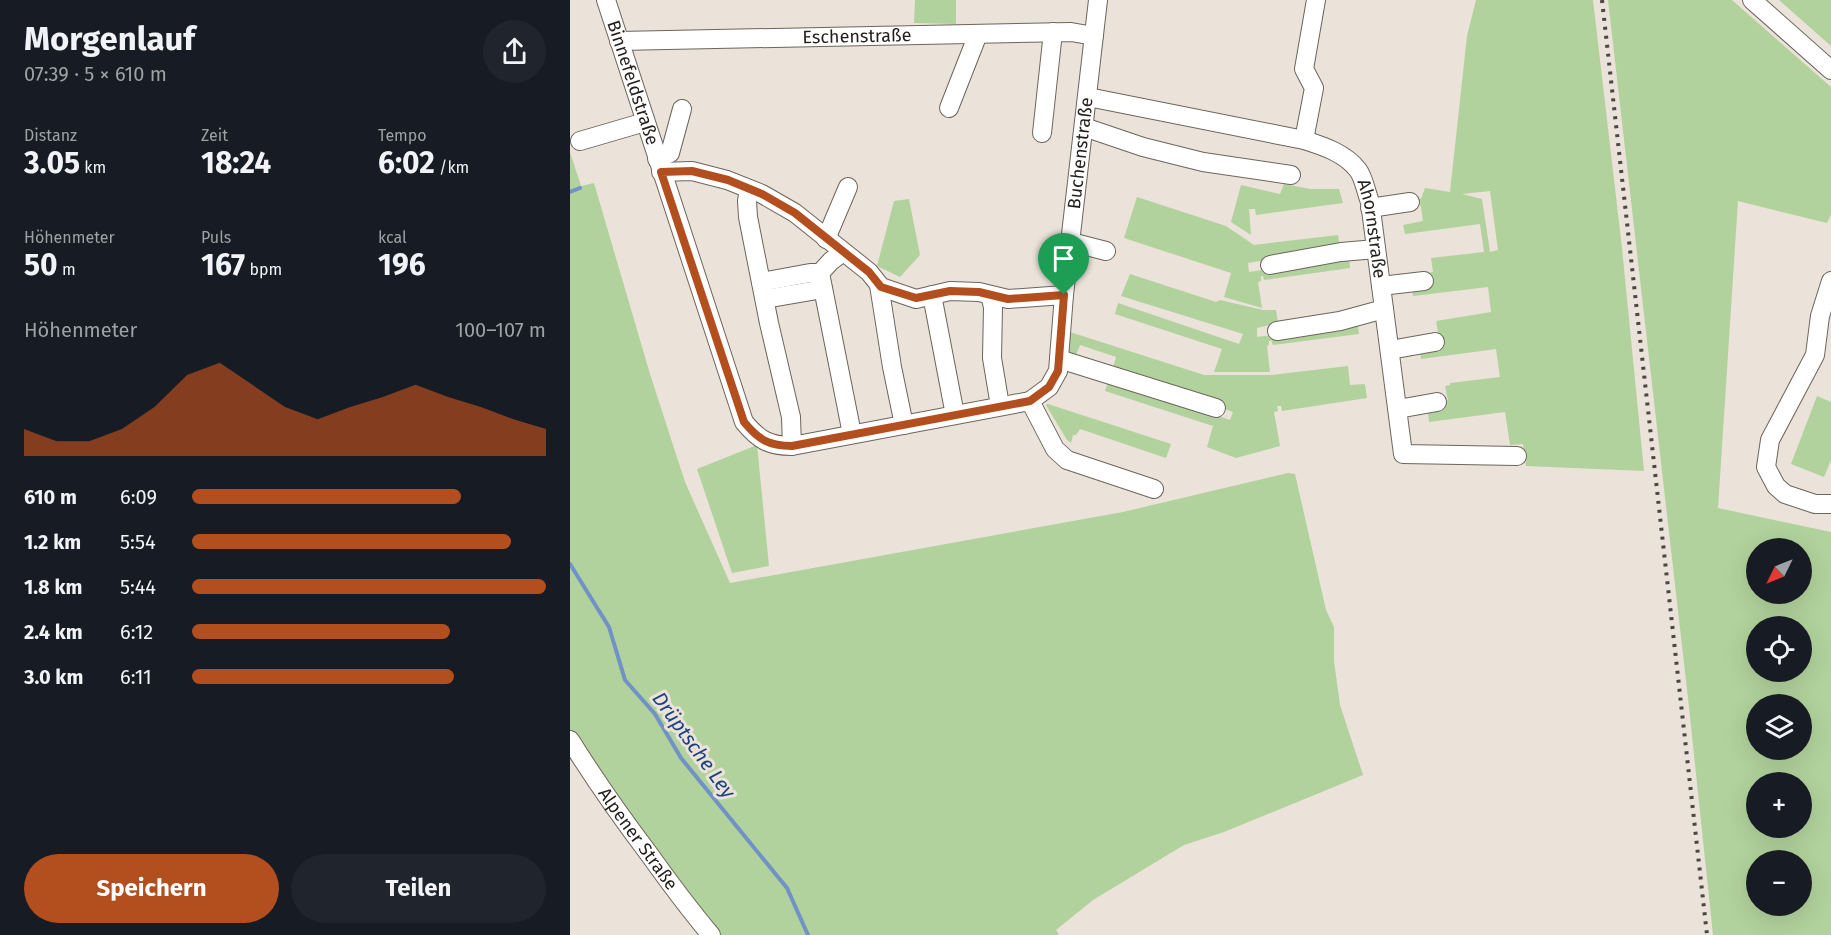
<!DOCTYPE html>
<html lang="de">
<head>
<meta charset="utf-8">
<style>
	:root { --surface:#171b24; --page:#20242c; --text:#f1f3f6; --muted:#9ea1a6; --accent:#b34e1e }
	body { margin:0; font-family:"Fira Sans",sans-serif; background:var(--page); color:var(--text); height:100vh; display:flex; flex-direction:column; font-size:22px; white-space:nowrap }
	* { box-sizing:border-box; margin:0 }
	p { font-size:20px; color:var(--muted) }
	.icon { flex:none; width:33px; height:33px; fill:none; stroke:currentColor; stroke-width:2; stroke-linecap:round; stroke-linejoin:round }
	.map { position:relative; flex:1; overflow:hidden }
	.side { display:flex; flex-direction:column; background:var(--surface); width:570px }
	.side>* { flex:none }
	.needle { width:39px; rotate:227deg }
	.tools { position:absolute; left:1176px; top:538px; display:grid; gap:12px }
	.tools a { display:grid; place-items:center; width:66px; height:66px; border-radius:50%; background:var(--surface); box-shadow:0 6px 24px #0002; font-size:30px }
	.pin { position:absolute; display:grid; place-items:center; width:51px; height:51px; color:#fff; margin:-62px -26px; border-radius:50% 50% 50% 0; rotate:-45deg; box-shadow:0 0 6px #0007 }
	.pin .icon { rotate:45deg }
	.round { display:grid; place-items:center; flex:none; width:63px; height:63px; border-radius:32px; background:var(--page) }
	.overview { display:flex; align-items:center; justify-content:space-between; height:102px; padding:0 24px }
	h1 { font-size:33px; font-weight:700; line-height:45px }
	.metrics { display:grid; grid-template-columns:repeat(3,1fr); gap:9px; height:102px; padding:6px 24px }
	.metrics div { display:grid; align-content:center }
	.metrics b { font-size:30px; font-weight:700 }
	.metrics small { font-size:16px; font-weight:400 }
	.metrics p { font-size:16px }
	.chart { height:168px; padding:12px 24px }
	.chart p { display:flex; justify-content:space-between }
	.chart svg { width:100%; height:108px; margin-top:6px; fill:var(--accent); opacity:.7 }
	.button { display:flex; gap:12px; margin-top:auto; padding:12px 24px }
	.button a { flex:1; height:69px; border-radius:36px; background:var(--accent); color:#fff; font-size:24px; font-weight:700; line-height:69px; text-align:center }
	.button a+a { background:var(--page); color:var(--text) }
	ul { padding:0 24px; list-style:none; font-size:20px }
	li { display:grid; grid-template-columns:96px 72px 1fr; align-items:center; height:45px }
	li i { height:15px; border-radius:8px; background:var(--accent) }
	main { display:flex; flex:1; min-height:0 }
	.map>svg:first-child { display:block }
	.green { fill:#b1d29c; fill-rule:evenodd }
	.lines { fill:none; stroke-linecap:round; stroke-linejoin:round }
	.stream { stroke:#7191c7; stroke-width:4 }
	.minor-casing { stroke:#6c655d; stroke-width:20 }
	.minor { stroke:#fff; stroke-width:18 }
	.rail { stroke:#4b4743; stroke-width:4; stroke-dasharray:3 6; stroke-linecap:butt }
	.route-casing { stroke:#fff; stroke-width:12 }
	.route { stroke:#b34e1e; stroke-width:8 }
	.labels { text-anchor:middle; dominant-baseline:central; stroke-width:6; stroke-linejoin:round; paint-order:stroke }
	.street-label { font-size:18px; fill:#211e1b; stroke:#ebe2d9 }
	.water-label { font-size:20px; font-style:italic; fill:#1a4082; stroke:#ebe2d9 }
</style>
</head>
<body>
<main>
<section class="side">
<div class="overview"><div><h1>Morgenlauf</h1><p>07:39 · 5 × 610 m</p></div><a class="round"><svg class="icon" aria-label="share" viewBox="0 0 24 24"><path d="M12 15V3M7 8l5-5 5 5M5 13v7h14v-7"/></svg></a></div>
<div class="metrics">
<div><p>Distanz</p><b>3.05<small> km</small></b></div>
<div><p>Zeit</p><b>18:24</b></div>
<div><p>Tempo</p><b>6:02<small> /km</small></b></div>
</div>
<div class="metrics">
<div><p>Höhenmeter</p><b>50<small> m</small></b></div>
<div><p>Puls</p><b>167<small> bpm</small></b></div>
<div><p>kcal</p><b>196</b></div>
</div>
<div class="chart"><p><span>Höhenmeter</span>100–107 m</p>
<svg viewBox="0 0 160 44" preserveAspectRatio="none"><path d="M0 44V33L10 38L20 38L30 33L40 24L50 11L60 6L70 15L80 24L90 29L100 24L110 20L120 15L130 20L140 24L150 29L160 33V44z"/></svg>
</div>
<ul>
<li><b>610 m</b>6:09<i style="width:76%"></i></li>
<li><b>1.2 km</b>5:54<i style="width:90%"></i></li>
<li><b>1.8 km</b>5:44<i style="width:100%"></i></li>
<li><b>2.4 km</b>6:12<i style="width:73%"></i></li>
<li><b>3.0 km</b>6:11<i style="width:74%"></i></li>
</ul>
<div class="button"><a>Speichern</a><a>Teilen</a></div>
</section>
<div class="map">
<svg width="1261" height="935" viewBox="0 0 1261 935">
	<rect width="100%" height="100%" fill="#ebe2d9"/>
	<!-- green -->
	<g class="green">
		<polygon points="345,0 386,0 386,24 344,23"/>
		<path d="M906,0H1023L1052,248L1074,471L956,466L953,444L940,445L935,412L859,422L858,412L875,409L874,403L878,400L875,386L880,385V383L930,377L926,349L851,359L850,349L869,338L866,321L921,312L918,287L843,296L842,289L860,284L858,273L863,272L861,258L914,252L910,224L835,234L833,225L853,221L851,207L847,200L851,199L855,188L880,192L897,36ZM920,191L928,250L920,252L912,199L892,194Z"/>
		<path d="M1038,0H1162L1261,87V215L1257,223L1168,201L1148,508L1261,532V935H1143L1118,698ZM1186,549H1232V594H1186ZM1186,627H1232V672H1186ZM1186,705H1232V750H1186ZM1186,783H1232V828H1186ZM1186,861H1232V906H1186Z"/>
		<polygon points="1209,0 1261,0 1261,46"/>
		<polygon points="0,152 11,186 24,183 80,374 115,482 160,583 553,512 718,473 725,474 756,610 764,627 764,661 770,705 793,775 654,832 614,845 523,900 486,930 489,935 141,935 0,740"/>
		<polygon points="714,184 740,189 769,189 773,203 686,215 685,209 679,209 681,235 661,222 671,185 710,194"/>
		<polygon points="567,197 656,226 684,245 768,235 770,248 678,263 679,272 779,257 780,268 694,280 693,276 691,276 691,281 688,282 692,308 654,297 661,273 554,238"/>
		<polygon points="339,199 350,255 330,277 307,266 324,201"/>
		<polygon points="560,274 646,302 650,300 693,310 706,310 708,323 687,328 687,337 776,325 787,318 789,334 703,345 701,340 699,341 699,345 697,346 700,372 644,372 652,349 545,314 548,303 669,344 673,334 551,296"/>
		<polygon points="500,332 634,375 701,375 778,366 780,385 795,384 797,398 712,411 711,406 707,406 708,411 704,412 710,446 666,458 637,447 643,426 535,391 539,380 660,420 663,412 543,368 546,357 510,345 506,355 498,360"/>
		<polygon points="1247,396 1261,402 1261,460 1254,477 1221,464"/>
		<polygon points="478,404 601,444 596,458 510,429 506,435 503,435 501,443 497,440 476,405"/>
		<polygon points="187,445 199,566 162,573 127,469"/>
	</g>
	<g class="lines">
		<!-- stream -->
		<g class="stream">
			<polyline points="0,192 10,188"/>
			<polyline points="0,564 39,627 55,680 85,714 111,758 217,888 238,935"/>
		</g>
		<defs>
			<g id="minor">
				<path id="s1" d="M36,0L174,422C189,440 199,446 222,446L460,401L485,449L497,460L584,489"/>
				<polyline points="1182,0 1261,70"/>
				<path id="s2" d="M49,41L501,32L524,36"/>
				<path id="s3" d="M518,97L734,140C753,146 775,153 788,170C794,178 796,192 800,202L833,454L947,456"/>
				<polyline points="379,108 408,34"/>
				<polyline points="514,127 573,147 633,162 721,175"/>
				<polyline points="472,133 483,32"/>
				<polyline points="734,140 744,88 734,69 746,0"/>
				<polyline points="10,141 75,122"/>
				<polyline points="87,159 100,153 112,109"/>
				<polyline points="91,172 122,171 157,180 192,194 225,213 299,272 311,287 346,299 380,291 409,292 438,299 494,295"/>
				<polyline points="179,189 177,201 178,217 199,323 221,417 222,446"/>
				<polyline points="800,208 840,202"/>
				<polyline points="256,239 278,187"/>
				<polyline points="501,242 536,251"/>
				<polyline points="273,252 261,261 250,273 282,434"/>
				<polyline points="700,265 771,252 806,249"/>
				<polyline points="1261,281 1250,316 1245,355 1200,440 1196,467 1206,486 1215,494 1245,504 1261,504"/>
				<polyline points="191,282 240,273 250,273"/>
				<polyline points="309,285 322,367 334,425"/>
				<polyline points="811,286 854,281"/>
				<polyline points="362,295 385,415"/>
				<polyline points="420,295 423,307 422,358 430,406"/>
				<polyline points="195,299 253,289"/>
				<polyline points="707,331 770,321 814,309"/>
				<polyline points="820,350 865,342"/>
				<polyline points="489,359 646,408"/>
				<path id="s4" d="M460,401L479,387L488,371L494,295L528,0"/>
				<polyline points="828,409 867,402"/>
				<path id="s5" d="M0,740C25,780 51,817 79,854C99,882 119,909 141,935"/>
			</g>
		</defs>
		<!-- minor casing -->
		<use href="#minor" class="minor-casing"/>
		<!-- minor -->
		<use href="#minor" class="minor"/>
		<!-- rail -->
		<polyline class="rail" points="1032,0 1137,935"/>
	</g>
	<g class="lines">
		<defs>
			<path id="route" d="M122,171L158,180L192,194L225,213L299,272L311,287L346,298L380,291L409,292L438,299L494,295L488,371L479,387L460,401L222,446C199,446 189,440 174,422L91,172Z"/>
		</defs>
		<!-- route casing -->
		<use href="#route" class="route-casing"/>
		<!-- route -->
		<use href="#route" class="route"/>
	</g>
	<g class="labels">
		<!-- street labels -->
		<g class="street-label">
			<text stroke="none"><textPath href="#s2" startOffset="238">Eschenstraße</textPath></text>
			<text stroke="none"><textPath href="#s1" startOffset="87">Binnefeldstraße</textPath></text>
			<text stroke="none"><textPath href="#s4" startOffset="261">Buchenstraße</textPath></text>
			<text stroke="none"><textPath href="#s3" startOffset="344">Ahornstraße</textPath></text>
			<text stroke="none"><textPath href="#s5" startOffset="120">Alpener Straße</textPath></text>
		</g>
		<!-- water labels -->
		<g class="water-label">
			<text transform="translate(124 745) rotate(54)">Drüptsche Ley</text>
		</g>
	</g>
</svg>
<div class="tools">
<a><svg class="needle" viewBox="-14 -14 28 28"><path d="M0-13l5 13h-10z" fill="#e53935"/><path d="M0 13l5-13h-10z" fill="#9ea1a6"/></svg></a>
<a><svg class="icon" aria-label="locate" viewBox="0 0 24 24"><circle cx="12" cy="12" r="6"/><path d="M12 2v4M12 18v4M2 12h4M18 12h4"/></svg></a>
<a><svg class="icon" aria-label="layers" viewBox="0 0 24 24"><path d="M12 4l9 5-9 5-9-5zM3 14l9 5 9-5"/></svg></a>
<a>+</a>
<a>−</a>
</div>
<div class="pin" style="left:494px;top:295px;background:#1e9e55"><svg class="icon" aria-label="arrive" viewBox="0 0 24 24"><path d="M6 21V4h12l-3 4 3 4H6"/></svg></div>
</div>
</main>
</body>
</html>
